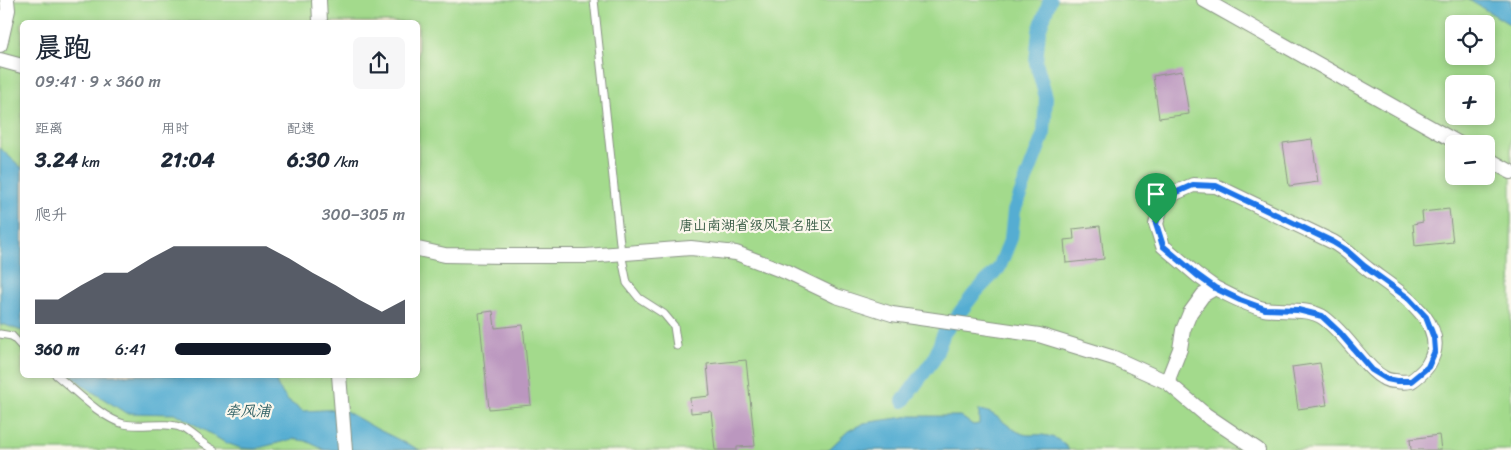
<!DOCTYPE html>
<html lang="zh">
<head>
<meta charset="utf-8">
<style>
	:root { --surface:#fff; --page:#f6f6f7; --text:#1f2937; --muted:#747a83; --accent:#111827 }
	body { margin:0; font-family:Sriracha,"LXGW WenKai TC",sans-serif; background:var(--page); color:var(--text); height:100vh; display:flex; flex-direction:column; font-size:19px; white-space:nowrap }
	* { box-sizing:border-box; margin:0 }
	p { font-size:16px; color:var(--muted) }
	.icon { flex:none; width:28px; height:28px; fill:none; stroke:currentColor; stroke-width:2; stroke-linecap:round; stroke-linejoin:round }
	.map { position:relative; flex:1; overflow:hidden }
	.panel { position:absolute; left:20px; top:20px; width:400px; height:358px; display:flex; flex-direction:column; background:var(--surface); border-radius:8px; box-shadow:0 2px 8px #0003 }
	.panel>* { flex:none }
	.tools { position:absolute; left:1445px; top:15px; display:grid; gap:10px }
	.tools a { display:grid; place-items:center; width:50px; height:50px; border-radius:8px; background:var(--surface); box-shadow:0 2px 8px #0003; font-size:25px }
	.pin { position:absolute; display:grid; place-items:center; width:42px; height:42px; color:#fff; margin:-51px -21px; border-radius:50% 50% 50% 0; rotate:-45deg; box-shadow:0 0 5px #0007 }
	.pin .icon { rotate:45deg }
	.round { display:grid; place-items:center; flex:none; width:52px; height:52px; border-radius:8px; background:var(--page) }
	.headline { display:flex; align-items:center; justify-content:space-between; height:85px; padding:0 15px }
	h1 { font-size:28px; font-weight:800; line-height:38px }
	.metrics { display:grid; grid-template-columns:repeat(3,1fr); gap:8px; height:85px; padding:5px 15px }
	.metrics div { display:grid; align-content:center }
	.metrics b { font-size:21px; font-weight:800 }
	.metrics small { font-size:14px; font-weight:400 }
	.metrics p { font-size:14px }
	.chart { height:140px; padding:10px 15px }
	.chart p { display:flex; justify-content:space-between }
	.chart svg { width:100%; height:90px; margin-top:5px; fill:var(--accent); opacity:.7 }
	ul { padding:0 15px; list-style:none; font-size:16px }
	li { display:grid; grid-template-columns:80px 60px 1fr; align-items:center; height:38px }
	li i { height:12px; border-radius:6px; background:var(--accent) }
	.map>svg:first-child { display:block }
	.green { fill:#a3da8c; stroke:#618c60; fill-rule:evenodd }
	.water { fill:#55add2; stroke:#3a7583 }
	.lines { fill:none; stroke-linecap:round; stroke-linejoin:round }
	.canal { stroke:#55add2; stroke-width:14 }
	.building { fill:#bb97bf }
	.service-casing { stroke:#8a9485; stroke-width:9 }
	.minor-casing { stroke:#8a9485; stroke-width:16 }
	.service { stroke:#fff; stroke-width:7 }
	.minor { stroke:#fff; stroke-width:14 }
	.route-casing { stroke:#fff; stroke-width:10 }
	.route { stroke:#1a73e8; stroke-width:6 }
	.labels { text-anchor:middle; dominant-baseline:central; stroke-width:4.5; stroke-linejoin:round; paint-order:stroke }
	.park-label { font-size:14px; fill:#395c46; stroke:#fbf7ec }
	.water-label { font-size:15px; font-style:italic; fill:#2f5f63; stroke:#fbf7ec }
</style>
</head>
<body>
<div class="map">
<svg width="1511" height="450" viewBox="0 0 1511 450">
	<rect width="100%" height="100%" fill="#fbf7ec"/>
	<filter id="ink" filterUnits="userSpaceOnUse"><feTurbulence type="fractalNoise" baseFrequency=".02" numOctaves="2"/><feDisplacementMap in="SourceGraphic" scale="10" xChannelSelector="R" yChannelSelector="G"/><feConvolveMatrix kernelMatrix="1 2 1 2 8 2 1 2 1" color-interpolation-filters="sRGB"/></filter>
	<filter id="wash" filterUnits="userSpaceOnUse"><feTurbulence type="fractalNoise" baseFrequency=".0096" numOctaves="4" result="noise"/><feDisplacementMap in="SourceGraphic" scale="20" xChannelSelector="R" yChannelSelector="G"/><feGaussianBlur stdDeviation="1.12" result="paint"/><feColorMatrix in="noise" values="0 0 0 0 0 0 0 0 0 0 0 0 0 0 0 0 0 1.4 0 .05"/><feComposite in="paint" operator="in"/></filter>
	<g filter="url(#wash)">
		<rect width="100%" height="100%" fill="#f6ebd6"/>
		<!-- green -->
		<path class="green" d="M0,0H1511V450H0ZM22,22H418V375H22ZM1454,24H1486V56H1454ZM1454,84H1486V116H1454ZM1454,144H1486V176H1454Z"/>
		<!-- water -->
		<g class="water">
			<polygon points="1469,0 1511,0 1511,25"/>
			<polygon points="0,148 22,168 22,331 5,325 0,325"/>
			<polygon points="71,375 274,375 278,387 288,401 303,411 342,409 377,429 420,450 325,450 306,441 293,439 255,449 240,448 224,442 177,414 126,413 88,389"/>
			<path d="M979,410C997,411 1006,428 1023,434C1029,436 1036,434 1042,435C1053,436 1063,441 1069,450H828L848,431L864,423L911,416H960L973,425L979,424Z"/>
		</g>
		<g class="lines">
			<!-- canal -->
			<polyline class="canal" points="903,401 934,359 944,333 974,294 999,268 1011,238 1014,211 1044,133 1046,97 1036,62 1039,31 1050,0"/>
		</g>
		<g id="blocks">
			<!-- building -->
			<g class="building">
				<polygon points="1182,71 1189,114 1159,118 1153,76"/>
				<polygon points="1312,139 1318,182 1289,186 1283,143"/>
				<polygon points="1449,209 1453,242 1415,246 1413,224 1423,222 1422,212"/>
				<polygon points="1100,226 1104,259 1066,263 1064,240 1074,239 1073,229"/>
				<polygon points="493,311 495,328 523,325 531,405 489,409 479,313"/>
				<polygon points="746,360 755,446 737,447 737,450 715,450 711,411 691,413 690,398 710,396 707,364"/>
				<polygon points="1320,363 1327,405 1298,409 1292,367"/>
				<polygon points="1439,435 1441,450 1411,450 1410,439"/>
			</g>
		</g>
	</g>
	<g filter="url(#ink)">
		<use href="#blocks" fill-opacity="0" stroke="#8a9485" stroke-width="1"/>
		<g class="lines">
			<defs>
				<g id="service">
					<polyline points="594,0 621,253 627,283 639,298 664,314 674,326 677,346"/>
					<polyline points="0,334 12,336 22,347"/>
					<path d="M56,375C76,391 100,417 124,424C139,428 167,421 182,428C193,434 202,444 214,450"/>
				</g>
				<g id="minor">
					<polyline points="319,0 320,22"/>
					<polyline points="1204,0 1460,144"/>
					<polyline points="0,45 8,10 7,0"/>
					<polyline points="0,60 22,66"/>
					<polyline points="1486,158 1511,172"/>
					<polyline points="418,249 445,255 503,256 586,256 691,248 736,253 786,272 836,296 892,314 1039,335 1114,358 1167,382 1206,415 1258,450"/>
					<polyline points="339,375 345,450"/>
					<path d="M1167,382L1180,349L1183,330L1190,313L1203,295L1215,288C1231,296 1247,305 1264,309C1281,312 1309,307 1324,318C1336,327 1346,339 1355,350C1364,360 1371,371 1382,377C1386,380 1392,381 1396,381C1400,382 1408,382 1411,381C1415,379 1426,369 1428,365C1454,324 1397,291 1369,270C1357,261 1347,250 1333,242L1216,186L1193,185L1175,193L1161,206L1156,224L1163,246L1197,275L1215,288"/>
				</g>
			</defs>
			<!-- service casing -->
			<use href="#service" class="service-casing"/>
			<!-- minor casing -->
			<use href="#minor" class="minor-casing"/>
			<!-- service -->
			<use href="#service" class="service"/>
			<!-- minor -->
			<use href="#minor" class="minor"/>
		</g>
	</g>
	<g class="lines" filter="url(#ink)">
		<defs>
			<polygon id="route" points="1193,185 1216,186 1333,242 1346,250 1364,266 1408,298 1426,317 1434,338 1435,351 1428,367 1411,381 1397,381 1387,379 1372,370 1340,333 1322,316 1298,310 1265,309 1240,300 1215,288 1197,275 1163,246 1156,224 1161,206 1175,193"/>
		</defs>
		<!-- route casing -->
		<use href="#route" class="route-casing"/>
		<!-- route -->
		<use href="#route" class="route"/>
	</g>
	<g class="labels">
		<!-- park labels -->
		<g class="park-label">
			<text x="756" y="225">唐山南湖省级风景名胜区</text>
		</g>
		<!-- water labels -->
		<g class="water-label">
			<text x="248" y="411">牵风浦</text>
		</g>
	</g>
</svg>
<div class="tools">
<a><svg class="icon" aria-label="locate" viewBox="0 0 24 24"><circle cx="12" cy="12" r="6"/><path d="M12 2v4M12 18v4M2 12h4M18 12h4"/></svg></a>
<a>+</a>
<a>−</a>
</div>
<div class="pin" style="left:1156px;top:224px;background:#1e9e55"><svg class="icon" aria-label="arrive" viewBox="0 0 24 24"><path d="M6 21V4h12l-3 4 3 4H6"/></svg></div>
<section class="panel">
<div class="headline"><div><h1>晨跑</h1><p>09:41 · 9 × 360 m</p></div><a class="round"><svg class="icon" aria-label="share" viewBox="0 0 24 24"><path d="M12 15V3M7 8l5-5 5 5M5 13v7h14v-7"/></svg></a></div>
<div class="metrics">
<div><p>距离</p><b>3.24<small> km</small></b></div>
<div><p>用时</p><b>21:04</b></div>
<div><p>配速</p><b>6:30<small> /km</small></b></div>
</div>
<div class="chart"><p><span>爬升</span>300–305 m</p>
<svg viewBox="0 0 160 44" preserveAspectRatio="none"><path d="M0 44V32L10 32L20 25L30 19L40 19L50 12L60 6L70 6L80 6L90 6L100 6L110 12L120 19L130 25L140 32L150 38L160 32V44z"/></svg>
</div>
<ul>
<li><b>360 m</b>6:41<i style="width:68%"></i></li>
</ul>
</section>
</div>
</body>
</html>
